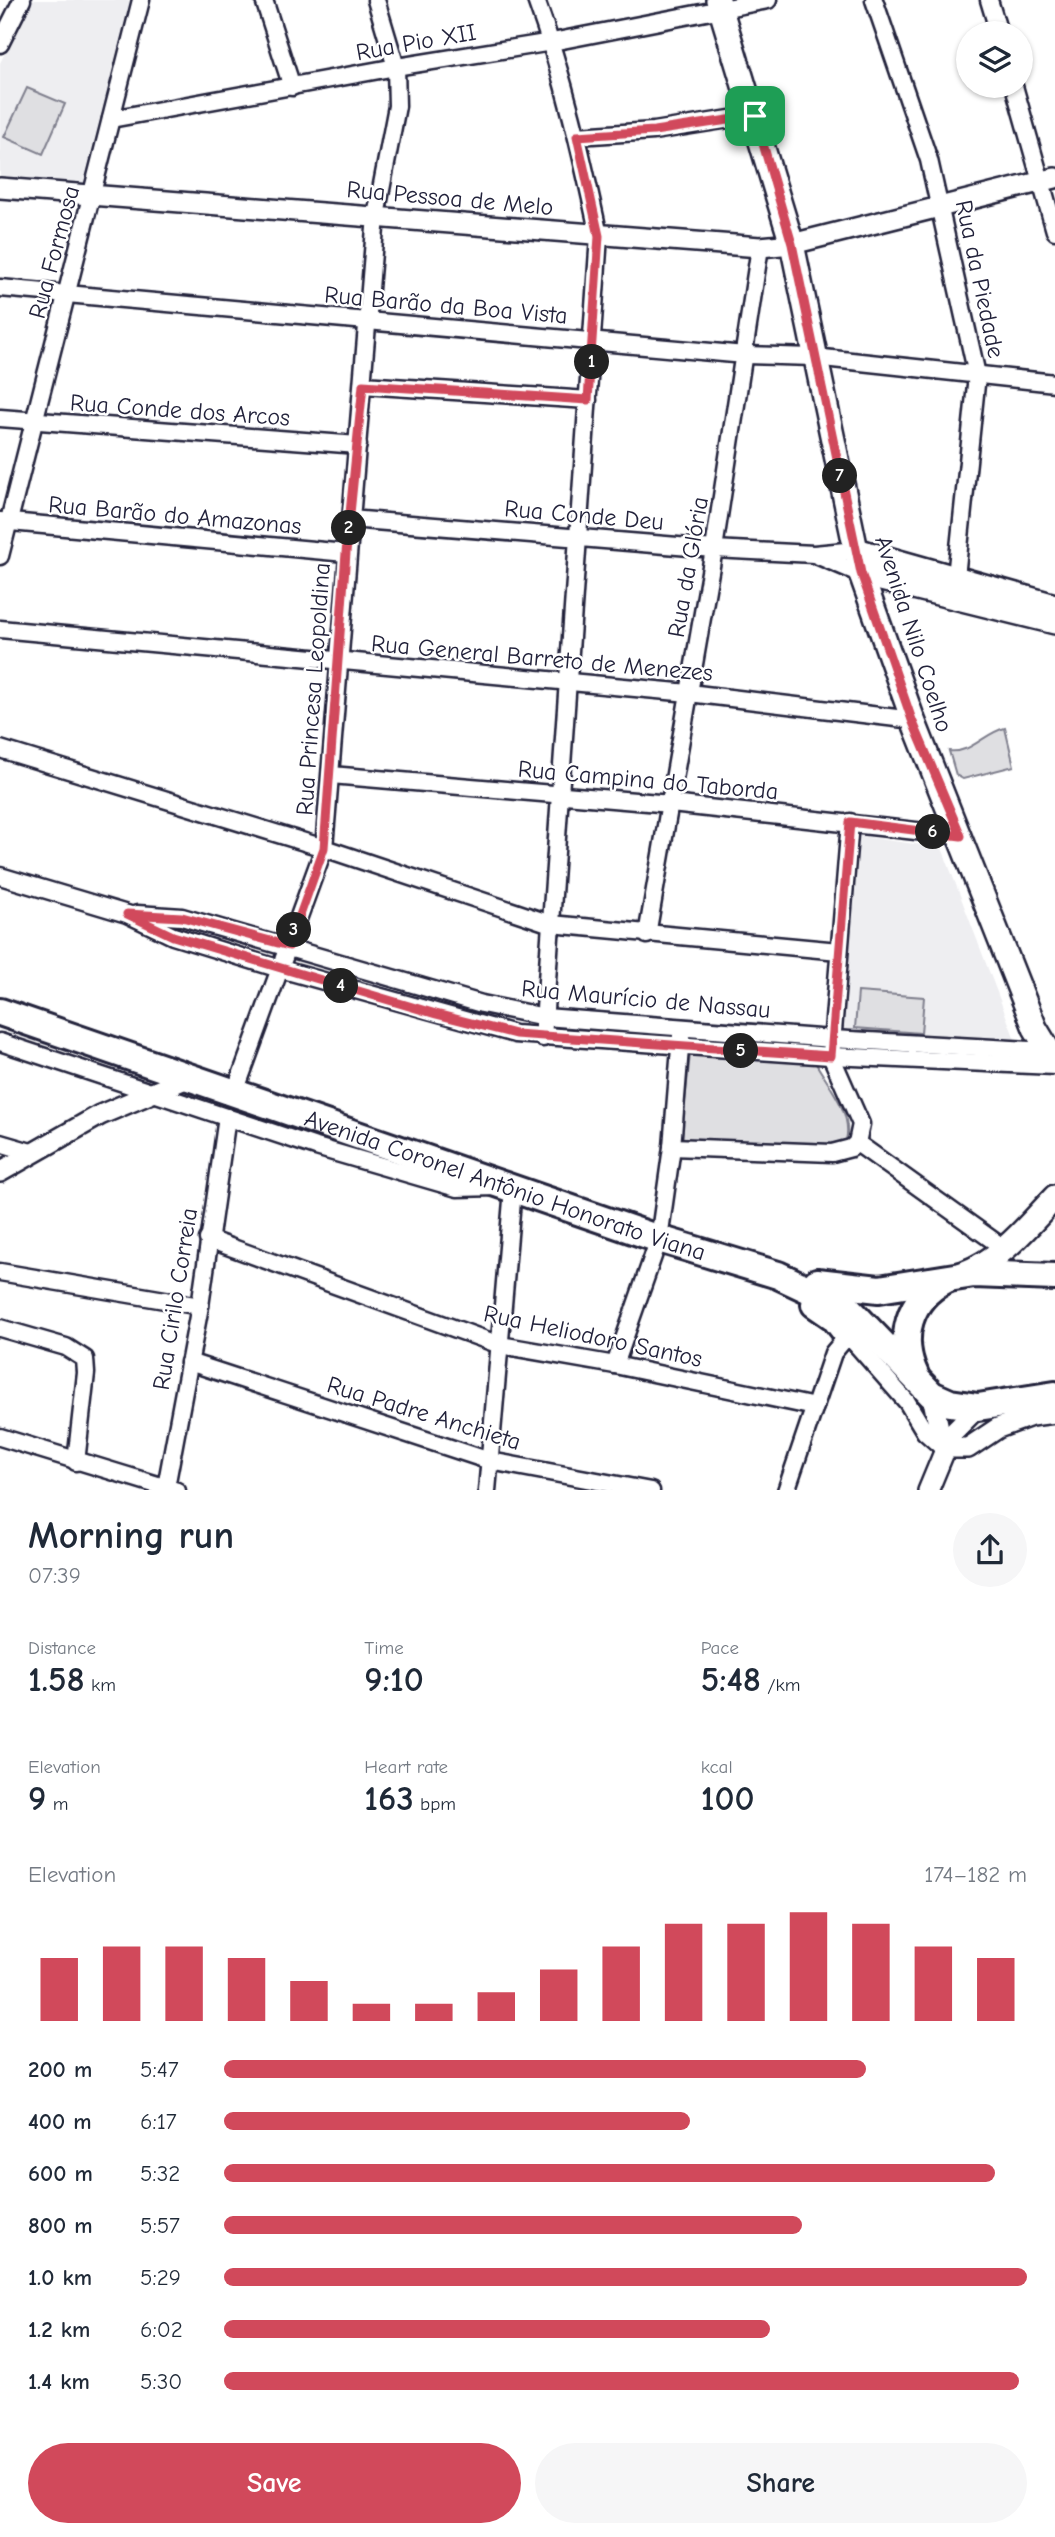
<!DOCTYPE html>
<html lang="en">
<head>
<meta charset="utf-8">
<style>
	:root { --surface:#fff; --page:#f6f6f7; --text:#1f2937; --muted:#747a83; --accent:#d1495b }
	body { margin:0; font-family:"Comic Neue",sans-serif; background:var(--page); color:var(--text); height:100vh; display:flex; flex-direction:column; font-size:26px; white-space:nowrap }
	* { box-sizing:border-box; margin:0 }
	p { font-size:23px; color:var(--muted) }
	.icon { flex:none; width:38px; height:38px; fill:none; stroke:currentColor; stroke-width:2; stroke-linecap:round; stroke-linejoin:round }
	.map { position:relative; height:1490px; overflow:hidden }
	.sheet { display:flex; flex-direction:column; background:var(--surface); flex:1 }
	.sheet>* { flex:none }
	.fabs { position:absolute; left:956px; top:21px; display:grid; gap:14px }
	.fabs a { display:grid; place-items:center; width:77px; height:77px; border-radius:50%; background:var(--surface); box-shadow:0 2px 5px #0004; font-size:35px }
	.pin { position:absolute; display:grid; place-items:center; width:60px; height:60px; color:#fff; margin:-30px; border-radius:14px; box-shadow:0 4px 10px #0006 }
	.km { position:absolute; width:35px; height:35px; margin:-18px; border-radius:50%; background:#222; color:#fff; font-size:19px; line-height:35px; text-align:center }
	.round { display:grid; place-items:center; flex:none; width:74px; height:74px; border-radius:37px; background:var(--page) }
	.headline { display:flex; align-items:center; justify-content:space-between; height:119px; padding:0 28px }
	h1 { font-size:38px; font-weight:700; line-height:52px }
	.stats { display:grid; grid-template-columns:repeat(3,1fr); gap:10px; height:119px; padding:7px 28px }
	.stats div { display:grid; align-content:center }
	.stats b { font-size:35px; font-weight:700 }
	.stats small { font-size:19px; font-weight:400 }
	.stats p { font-size:19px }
	.chart { height:196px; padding:14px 28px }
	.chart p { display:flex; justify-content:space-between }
	.chart svg { width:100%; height:126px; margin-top:7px; stroke:var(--accent); stroke-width:6 }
	.action { display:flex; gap:14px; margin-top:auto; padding:14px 28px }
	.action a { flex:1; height:80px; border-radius:42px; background:var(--accent); color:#fff; font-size:28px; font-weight:700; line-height:80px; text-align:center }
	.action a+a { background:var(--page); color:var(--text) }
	ul { padding:0 28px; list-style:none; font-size:23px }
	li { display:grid; grid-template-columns:112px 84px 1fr; align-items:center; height:52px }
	li i { height:18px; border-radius:9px; background:var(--accent) }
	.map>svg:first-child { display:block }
	.built { fill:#eeeef1 }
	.green { fill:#dfdfe2; stroke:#80808e; stroke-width:2 }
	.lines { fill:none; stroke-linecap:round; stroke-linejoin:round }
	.minor-casing { stroke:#22223b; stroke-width:21 }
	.tertiary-casing { stroke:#22223b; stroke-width:24 }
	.secondary-casing { stroke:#22223b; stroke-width:28 }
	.trunk-casing { stroke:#22223b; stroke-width:32 }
	.minor { stroke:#fff; stroke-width:16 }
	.tertiary { stroke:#fff; stroke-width:19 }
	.secondary { stroke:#fff; stroke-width:23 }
	.trunk { stroke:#fff; stroke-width:26 }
	.route-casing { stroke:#fff; stroke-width:14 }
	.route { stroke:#d1495b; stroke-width:9 }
	.labels { text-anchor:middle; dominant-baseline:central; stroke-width:5; stroke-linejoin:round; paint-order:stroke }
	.street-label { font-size:24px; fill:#22223b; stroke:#fff }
</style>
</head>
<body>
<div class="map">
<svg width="1055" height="1491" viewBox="0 0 1055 1491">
	<rect width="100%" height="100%" fill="#fff"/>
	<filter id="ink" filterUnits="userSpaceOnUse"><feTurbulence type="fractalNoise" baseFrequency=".0143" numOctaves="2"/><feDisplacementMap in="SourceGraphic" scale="14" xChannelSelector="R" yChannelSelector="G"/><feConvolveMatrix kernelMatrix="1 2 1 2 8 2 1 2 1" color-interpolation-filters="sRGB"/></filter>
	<g filter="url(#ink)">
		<!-- built -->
		<g class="built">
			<polygon points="31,0 130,0 82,187 0,179 0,63"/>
			<polygon points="859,836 942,848 1016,1042 843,1031"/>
		</g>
		<!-- green -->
		<g class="green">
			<polygon points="27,88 65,104 43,154 4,137"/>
			<path d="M1005,728L1014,766L963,779L956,775L949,751C971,754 984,733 1005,728Z"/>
			<polygon points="858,992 924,997 921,1033 855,1028"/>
			<path d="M690,1054L815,1062C828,1085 853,1113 846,1140L836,1144L681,1140Z"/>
		</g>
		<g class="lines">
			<defs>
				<g id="minor">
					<polyline points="264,0 292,87"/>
					<path d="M536,0C564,77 582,156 599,236L543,1038"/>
					<polyline points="874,0 929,160 977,375 956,577"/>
					<polyline points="989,0 999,33"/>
					<polyline points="0,44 22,0"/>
					<polyline points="1014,86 1055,231"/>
					<polyline points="111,119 396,67 552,42 768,0"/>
					<polyline points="577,136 654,131 755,115"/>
					<polyline points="0,288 745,355 814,357 1055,383"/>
					<polyline points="363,385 588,400"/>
					<polyline points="0,418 358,445"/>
					<polyline points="350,519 714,549 814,554 856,550"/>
					<polyline points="0,521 346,553"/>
					<polyline points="816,555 861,574"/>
					<polyline points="0,556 141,0"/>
					<polyline points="0,629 689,693 913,720"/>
					<polyline points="0,749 324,848 551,924 839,951"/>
					<polyline points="331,775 671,804 961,836"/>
					<polyline points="850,822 831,1056 861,1124 857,1143 1005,1249"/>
					<polyline points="0,876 127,914 173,936 280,969 515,1034 831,1056 1055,1066"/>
					<polyline points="137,914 182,917 482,1004 545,1017 832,1039 1047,1051"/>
					<polyline points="647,935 714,549 760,247"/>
					<polyline points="0,1042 316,1147 457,1188 496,1187"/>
					<polyline points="235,1092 324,848 376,216 397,106 396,67 376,0"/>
					<polyline points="0,1143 31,1152"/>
					<polyline points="672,1147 832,1153 851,1148 857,1143"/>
					<polyline points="208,1239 500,1345 615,1365 815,1407"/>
					<polyline points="0,1272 200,1306"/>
					<polyline points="0,1328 66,1347 85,1359 86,1373 76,1462"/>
					<polyline points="189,1362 490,1461 651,1491"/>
					<polyline points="615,1365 659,1239 672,1147 681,1036"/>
					<polyline points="0,1437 177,1491"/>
					<polyline points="166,1487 200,1306 227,1117"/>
					<polyline points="487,1491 513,1189"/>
					<polyline points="786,1491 833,1353 848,1335 907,1402 925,1432 943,1448"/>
				</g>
				<g id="tertiary">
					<polyline points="0,188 760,247 792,244 1055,178"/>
					<polyline points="0,1172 100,1115 190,1077"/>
					<polyline points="932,1395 943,1448"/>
					<polyline points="943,1448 968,1448 998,1428 1031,1416 1055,1413"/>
					<polyline points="928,1491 952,1433 978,1407"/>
				</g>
				<g id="secondary">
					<polyline points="718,0 792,244 861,574 913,720 1035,1028 1055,1061"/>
					<polyline points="856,550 1055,606"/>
					<polyline points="861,574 1055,622"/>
					<path d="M962,1274C1001,1260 1027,1227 1055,1197"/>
				</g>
				<g id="trunk">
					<path id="s1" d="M0,1012L659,1239L778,1275L848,1308L932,1395L950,1403L978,1407L1055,1395"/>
					<polyline points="817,1282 879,1289 974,1274 1055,1277"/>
					<polyline points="815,1304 834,1317 848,1335"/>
					<path d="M915,1375C898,1338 908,1299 945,1280"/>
				</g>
			</defs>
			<!-- minor casing -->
			<use href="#minor" class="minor-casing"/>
			<!-- tertiary casing -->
			<use href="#tertiary" class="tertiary-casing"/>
			<!-- secondary casing -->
			<use href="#secondary" class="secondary-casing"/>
			<!-- trunk casing -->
			<use href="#trunk" class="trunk-casing"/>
			<!-- minor -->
			<use href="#minor" class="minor"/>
			<!-- tertiary -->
			<use href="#tertiary" class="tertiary"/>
			<!-- secondary -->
			<use href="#secondary" class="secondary"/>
			<!-- trunk -->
			<use href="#trunk" class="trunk"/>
		</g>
	</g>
	<g class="lines" filter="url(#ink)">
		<defs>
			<polygon id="route" points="755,116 792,244 861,573 912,720 961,836 850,822 831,1056 515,1034 436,1014 173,936 127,914 182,917 289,946 324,848 346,553 363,385 588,400 599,236 577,136 654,131"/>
		</defs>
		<!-- route casing -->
		<use href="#route" class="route-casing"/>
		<!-- route -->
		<use href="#route" class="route"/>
	</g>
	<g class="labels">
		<!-- street labels -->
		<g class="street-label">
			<text transform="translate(416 42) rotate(-10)">Rua Pio XII</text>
			<text transform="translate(450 198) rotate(5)">Rua Pessoa de Melo</text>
			<text transform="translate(54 252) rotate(-75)">Rua Formosa</text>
			<text transform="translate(980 279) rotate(78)">Rua da Piedade</text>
			<text transform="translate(446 305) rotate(5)">Rua Barão da Boa Vista</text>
			<text transform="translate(180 410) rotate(4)">Rua Conde dos Arcos</text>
			<text transform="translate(175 515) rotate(5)">Rua Barão do Amazonas</text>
			<text transform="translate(584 515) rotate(5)">Rua Conde Deu</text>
			<text transform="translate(688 567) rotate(-80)">Rua da Glória</text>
			<text transform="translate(914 634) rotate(72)">Avenida Nilo Coelho</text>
			<text transform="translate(542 658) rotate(5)">Rua General Barreto de Menezes</text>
			<text transform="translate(313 689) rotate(-86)">Rua Princesa Leopoldina</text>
			<text transform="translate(648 780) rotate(5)">Rua Campina do Taborda</text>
			<text transform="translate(646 999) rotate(5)">Rua Maurício de Nassau</text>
			<text stroke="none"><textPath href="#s1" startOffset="534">Avenida Coronel Antônio Honorato Viana</textPath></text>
			<text transform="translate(175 1299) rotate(-81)">Rua Cirilo Correia</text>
			<text transform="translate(593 1336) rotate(12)">Rua Heliodoro Santos</text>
			<text transform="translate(424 1413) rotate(17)">Rua Padre Anchieta</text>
		</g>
	</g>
</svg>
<div class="fabs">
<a><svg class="icon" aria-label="layers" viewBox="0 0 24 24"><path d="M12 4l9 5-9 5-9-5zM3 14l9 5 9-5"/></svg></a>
</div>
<div class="pin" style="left:755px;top:116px;background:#1e9e55"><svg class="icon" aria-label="arrive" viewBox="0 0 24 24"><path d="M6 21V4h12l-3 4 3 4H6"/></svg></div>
<b class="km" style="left:592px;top:362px">1</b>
<b class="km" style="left:349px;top:528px">2</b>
<b class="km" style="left:294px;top:930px">3</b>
<b class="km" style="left:341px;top:986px">4</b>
<b class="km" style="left:741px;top:1051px">5</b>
<b class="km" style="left:933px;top:832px">6</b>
<b class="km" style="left:840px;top:476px">7</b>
</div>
<section class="sheet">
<div class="headline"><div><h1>Morning run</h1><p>07:39</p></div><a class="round"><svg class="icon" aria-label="share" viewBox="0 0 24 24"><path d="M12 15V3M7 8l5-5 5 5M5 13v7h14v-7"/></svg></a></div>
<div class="stats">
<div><p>Distance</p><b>1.58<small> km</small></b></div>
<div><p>Time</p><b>9:10</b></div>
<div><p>Pace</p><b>5:48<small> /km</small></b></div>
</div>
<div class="stats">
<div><p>Elevation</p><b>9<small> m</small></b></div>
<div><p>Heart rate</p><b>163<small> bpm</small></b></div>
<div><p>kcal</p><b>100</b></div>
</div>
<div class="chart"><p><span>Elevation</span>174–182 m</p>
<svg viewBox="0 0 160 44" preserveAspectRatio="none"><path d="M5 44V22M15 44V18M25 44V18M35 44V22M45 44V30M55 44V38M65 44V38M75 44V34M85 44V26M95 44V18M105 44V10M115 44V10M125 44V6M135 44V10M145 44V18M155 44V22"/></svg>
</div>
<ul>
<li><b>200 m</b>5:47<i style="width:80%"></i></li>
<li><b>400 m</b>6:17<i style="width:58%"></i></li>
<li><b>600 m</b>5:32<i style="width:96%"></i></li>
<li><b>800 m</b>5:57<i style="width:72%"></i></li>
<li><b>1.0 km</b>5:29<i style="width:100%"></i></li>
<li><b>1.2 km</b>6:02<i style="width:68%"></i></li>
<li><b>1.4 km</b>5:30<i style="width:99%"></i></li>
</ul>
<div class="action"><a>Save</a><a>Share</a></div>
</section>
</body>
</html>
